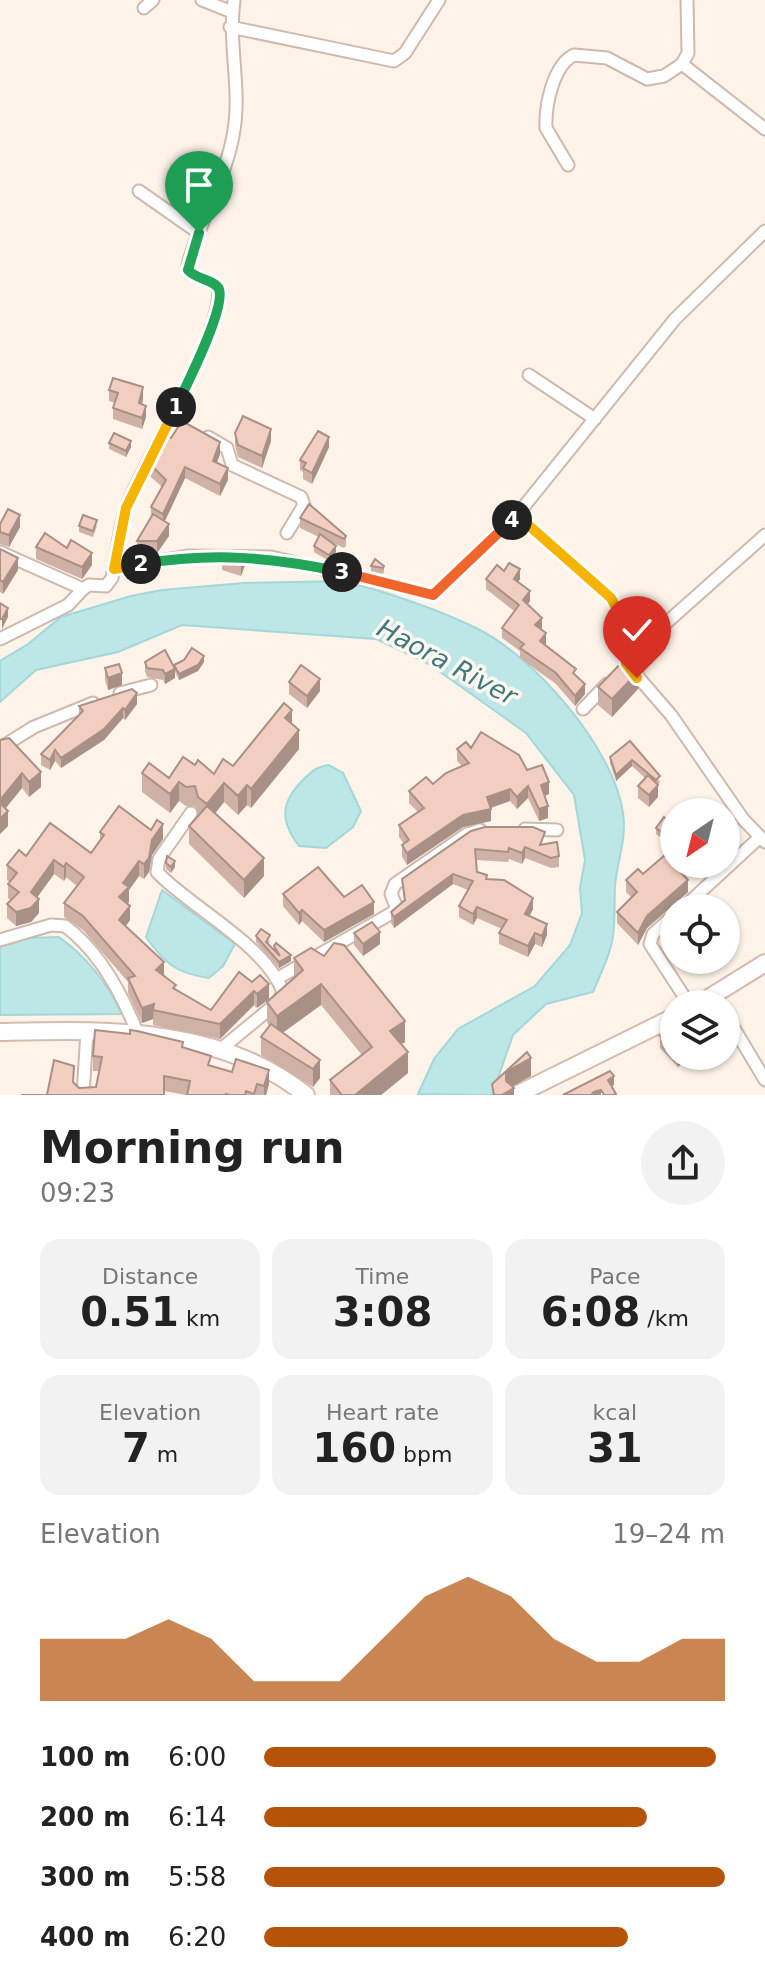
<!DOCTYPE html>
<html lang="en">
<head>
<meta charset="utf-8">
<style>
	:root { --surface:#fff; --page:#f2f2f2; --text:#222; --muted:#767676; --accent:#b45309 }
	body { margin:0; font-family:"DejaVu Sans",sans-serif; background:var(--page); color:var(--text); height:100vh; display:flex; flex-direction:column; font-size:30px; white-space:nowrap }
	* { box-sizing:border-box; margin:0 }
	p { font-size:26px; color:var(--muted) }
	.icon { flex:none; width:44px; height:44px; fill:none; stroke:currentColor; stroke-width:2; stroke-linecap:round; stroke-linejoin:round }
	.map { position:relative; height:1095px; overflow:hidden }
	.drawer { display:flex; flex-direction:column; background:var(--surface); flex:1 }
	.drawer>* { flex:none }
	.needle { width:52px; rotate:215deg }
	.fabs { position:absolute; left:660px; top:798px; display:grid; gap:16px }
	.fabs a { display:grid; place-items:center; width:80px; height:80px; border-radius:50%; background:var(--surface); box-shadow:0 2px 6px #0004; font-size:40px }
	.pin { position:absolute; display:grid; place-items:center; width:68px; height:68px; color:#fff; margin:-82px -34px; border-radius:50% 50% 50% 0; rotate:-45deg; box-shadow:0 0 8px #0007 }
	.pin .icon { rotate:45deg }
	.km { position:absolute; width:40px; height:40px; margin:-20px; border-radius:50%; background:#222; color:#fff; font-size:22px; line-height:40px; text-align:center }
	.round { display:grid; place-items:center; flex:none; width:84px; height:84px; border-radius:42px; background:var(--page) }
	.head { display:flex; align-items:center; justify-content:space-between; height:136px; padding:0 40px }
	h1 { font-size:44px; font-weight:600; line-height:60px }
	.figures { display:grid; grid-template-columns:repeat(3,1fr); gap:12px; height:136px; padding:8px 40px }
	.figures div { display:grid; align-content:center; border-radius:20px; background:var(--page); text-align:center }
	.figures b { font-size:40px; font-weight:600 }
	.figures small { font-size:22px; font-weight:400 }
	.figures p { font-size:22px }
	.chart { height:224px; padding:16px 40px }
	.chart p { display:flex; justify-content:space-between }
	.chart svg { width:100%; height:144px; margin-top:8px; fill:var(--accent); opacity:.7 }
	ul { padding:0 40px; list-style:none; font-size:26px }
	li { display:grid; grid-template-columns:128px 96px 1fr; align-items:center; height:60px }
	li i { height:20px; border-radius:10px; background:var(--accent) }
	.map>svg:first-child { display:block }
	.water { fill:#bde6e7; stroke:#a3d7d9; stroke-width:2 }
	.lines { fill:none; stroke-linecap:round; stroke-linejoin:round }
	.street-casing { stroke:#cfb9ae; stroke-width:15 }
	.secondary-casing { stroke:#d5bbae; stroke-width:20 }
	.street { stroke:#fff; stroke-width:11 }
	.secondary { stroke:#fff; stroke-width:16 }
	.wall { fill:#d0b1a6 }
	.shaded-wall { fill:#a99087 }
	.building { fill:#f2cec1; stroke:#a99087; stroke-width:2 }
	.split-1-casing { stroke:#fff; stroke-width:16 }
	.split-2-casing { stroke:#fff; stroke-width:16 }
	.split-3-casing { stroke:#fff; stroke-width:16 }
	.split-4-casing { stroke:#fff; stroke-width:16 }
	.split-5-casing { stroke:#fff; stroke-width:16 }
	.split-1 { stroke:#22a559; stroke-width:10 }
	.split-2 { stroke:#f5b400; stroke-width:10 }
	.split-3 { stroke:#22a559; stroke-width:10 }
	.split-4 { stroke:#f0652b; stroke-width:10 }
	.split-5 { stroke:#f5b400; stroke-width:10 }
	.labels { text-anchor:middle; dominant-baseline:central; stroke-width:7; stroke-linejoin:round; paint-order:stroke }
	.water-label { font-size:26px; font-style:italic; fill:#3f7a7d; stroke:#fff7f0 }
</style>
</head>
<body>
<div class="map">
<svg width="765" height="1095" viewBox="0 0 765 1095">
	<rect width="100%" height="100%" fill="#fdf3e9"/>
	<!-- water -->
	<g class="water">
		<path d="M344,581C389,593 433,607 476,628C534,656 614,748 623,813C627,838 617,861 615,886C614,905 616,928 611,946C607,962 599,977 593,992L546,1004L513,1035L492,1095L418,1094L434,1059L458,1029L535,986L570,945L582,913L580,888L585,860L574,795L526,733L429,664L376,639L182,625L118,652L36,670L0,702V661L28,644L61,617L131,596L162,590L244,583Z"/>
		<path d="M329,765L343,773L361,811L353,827L326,848L299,846C280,821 280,803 303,780C312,771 316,767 329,765Z"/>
		<path d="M162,890L235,944L223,966L209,978C176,973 165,964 146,937Z"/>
		<path d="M59,937C87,957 107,983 122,1014L0,1015V947L27,938Z"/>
	</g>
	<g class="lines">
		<defs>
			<g id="street">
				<polyline points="202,0 232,12"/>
				<polyline points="144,8 153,0"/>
				<polyline points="230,27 394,61 405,53 439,0"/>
				<polyline points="682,64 765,129"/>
				<path d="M568,165L546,128C545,106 553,65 574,55L607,58L647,79L664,76L682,64L688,53L687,0"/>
				<polyline points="139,191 199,233"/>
				<polyline points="529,375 595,419"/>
				<polyline points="208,437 227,448 232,465 301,497 304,505 287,533"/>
				<polyline points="765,535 638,648 626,663 671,715 743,819 765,842"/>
				<path d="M0,552L83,589L89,585L106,586L112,578C117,554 119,528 127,505C140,470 235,311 216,285L190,273L188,265C200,219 227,177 234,130C241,87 228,44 234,0"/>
				<polyline points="114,569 189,556 271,557 433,595 517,515"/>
				<polyline points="0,639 68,605 83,589"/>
				<polyline points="638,648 611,598 517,515 675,319 765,231"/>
				<polyline points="120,693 151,685"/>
				<polyline points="583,709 607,684"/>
				<polyline points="0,748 34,727 93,703"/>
				<path d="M191,813L159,859L157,872C191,908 265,944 283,992L278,1002L221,1049"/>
				<polyline points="525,829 557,830"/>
				<polyline points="683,908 759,838"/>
				<polyline points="674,915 653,934 650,944 689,1004"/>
				<path d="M0,940L51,925L65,926C99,951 122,994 137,1032"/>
				<polyline points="278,978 392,913 397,908 391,894 395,884 467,834 480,830"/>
				<polyline points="726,1015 765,1080"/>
				<polyline points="83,1095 87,1031"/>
			</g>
			<g id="secondary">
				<polyline points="699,1004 765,963"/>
				<path d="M0,1032C105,1030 219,1025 306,1095"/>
				<polyline points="516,1095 674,1017"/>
			</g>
		</defs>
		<!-- street casing -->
		<use href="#street" class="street-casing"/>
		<!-- secondary casing -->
		<use href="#secondary" class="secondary-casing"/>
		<!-- street -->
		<use href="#street" class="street"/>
		<!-- secondary -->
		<use href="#secondary" class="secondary"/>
	</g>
	<!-- wall -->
	<g class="wall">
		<polygon points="109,390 143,399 142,404 146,417 142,429 113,419 113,408 115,403 109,401"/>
		<polygon points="235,433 271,441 262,468 238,457 235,445"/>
		<polygon points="171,438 220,454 217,462 228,480 220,496 185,478 165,521 169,536 157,553 137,553 137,541 151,518 151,507 162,487 150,476 150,464 159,453 159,446"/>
		<polygon points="109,443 131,447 126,457 109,449"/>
		<polygon points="329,447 312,484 303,479 303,472 300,470 300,460"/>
		<polygon points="300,518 346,536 346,546 344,548 333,543 336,552 329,561 314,552 314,546 319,537 300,528"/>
		<polygon points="0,524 20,527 9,547 0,544"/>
		<polygon points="79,526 97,526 93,537 79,532"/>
		<polygon points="36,547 67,548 92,565 82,579 36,559"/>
		<polygon points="0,550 18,570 3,594 0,592"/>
		<polygon points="222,558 245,565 241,576 222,570"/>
		<polygon points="371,566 384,566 384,572 383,574 371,572"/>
		<polygon points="504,571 520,579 518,582 530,601 528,604 542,628 541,630 546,644 545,645 576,676 585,694 575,706 556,684 520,658 520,651 502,638 502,628 514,611 486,589 486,579"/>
		<polygon points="145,662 174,667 174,665 204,662 198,671 179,680 175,672 175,678 165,684 163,680 147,677 145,671"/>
		<polygon points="105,668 122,685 108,690 105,680"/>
		<polygon points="289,682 320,691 307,708 289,694"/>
		<polygon points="598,687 638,689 612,717 598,705"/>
		<polygon points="137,704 125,720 123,718 104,740 61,768 55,761 50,770 41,765 41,754 79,715 79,706"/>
		<polygon points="292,724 299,749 251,808 247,805 238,815 224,802 215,813 264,876 244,898 189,844 189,826 198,816 195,806 186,806 179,801 170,813 142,792 142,773 169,778 195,765 214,774 233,766"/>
		<polygon points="0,740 41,787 29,797 22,788 6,808 8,826 0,834"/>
		<polygon points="630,741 660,782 658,785 658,797 649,807 638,798 638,786 645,778 632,766 616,781 610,763 610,757"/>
		<polygon points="471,748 527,770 549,794 545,796 548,818 539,821 528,798 517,809 510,801 491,808 491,821 463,827 407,865 402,857 402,845 404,844 399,837 399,825 418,812 409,803 409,791 433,784 462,766 457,761 457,749"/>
		<polygon points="656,828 674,831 666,842 656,834"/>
		<polygon points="471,831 545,844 559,856 559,867 551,868 525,858 522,864 509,859 508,862 476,860 477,872 533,909 529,916 547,935 542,947 535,944 528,957 499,944 499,933 502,929 477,918 473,925 459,917 459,906 468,890 453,884 394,928 391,923 391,912 404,901 402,879"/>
		<polygon points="100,832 163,839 152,855 149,872 144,879 139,876 129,890 129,902 127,903 130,920 126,926 176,989 211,1010 239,972 269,999 257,1008 254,1005 220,1039 153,1025 153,1019 142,1023 128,993 128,982 83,930 64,917 64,903 77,886 66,877 64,881 54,874 37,897 39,913 31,922 16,926 7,918 7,904 10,900 8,898 8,884 10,882 7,880 7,865 26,856 91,853 100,841"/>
		<polygon points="166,863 175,867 171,873 166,869"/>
		<polygon points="643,874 688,892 647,928 638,945 617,923 617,912 631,897 626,892 626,880"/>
		<polygon points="283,894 344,897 374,914 324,942 302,921 299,925 283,906"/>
		<polygon points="354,933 380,944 363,956 354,945"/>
		<polygon points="674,934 674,958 671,960 662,947 662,937 669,938"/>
		<polygon points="256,936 270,941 268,944 274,950 274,946 291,961 279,968 256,942"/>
		<polygon points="294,958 405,1042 401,1044 408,1073 381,1095 330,1095 330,1080 362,1055 321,1005 283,1032 320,1078 313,1087 261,1055 261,1037 269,1026 267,1022 267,1002 294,977"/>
		<polygon points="674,1030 674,1056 688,1056 678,1067 660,1048 660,1036"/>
		<polygon points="183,1047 211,1066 269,1084 266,1095 186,1095 164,1091 47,1095 74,1083 79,1088 96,1087 99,1071 93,1071 93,1056"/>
	</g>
	<!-- shaded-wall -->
	<g class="shaded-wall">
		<polygon points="143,387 143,399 139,415 139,403"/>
		<polygon points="146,406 146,417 142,429 142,418"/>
		<polygon points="271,429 271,441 262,468 262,456"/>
		<polygon points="329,437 329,447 312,484 312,473"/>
		<polygon points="131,441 131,447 126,457 126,451"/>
		<polygon points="220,442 220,454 213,473 213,461"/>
		<polygon points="185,467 185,478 163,525 163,514"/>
		<polygon points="228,468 228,480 220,496 220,484"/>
		<polygon points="20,515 20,527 9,547 9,535"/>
		<polygon points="169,524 169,536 157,553 157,541"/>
		<polygon points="336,546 336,552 329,561 329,555"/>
		<polygon points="92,553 92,565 82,579 82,567"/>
		<polygon points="245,553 245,565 241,576 241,564"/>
		<polygon points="18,558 18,570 3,594 3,582"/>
		<polygon points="520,569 520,579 514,589 514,579"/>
		<polygon points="530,591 530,601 523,610 523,600"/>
		<polygon points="8,608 8,617 2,629 2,619"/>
		<polygon points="542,618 542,628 535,635 535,625"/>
		<polygon points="546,633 546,644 540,651 540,641"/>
		<polygon points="204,656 204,662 198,671 179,680 179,674"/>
		<polygon points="175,669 175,678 165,684 165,674"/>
		<polygon points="638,672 638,689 612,717 612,699"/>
		<polygon points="122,673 122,685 108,690 108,678"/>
		<polygon points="320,679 320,691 307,708 307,696"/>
		<polygon points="585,684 585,694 575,706 575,696"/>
		<polygon points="137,693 137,704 125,720 125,710"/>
		<polygon points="123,708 123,718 104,740 61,768 61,758"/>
		<polygon points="292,710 292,729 285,718"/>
		<polygon points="299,730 299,749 251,808 251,789"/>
		<polygon points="55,750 55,761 50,770 50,760"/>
		<polygon points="632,760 632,766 616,781 616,775"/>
		<polygon points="41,772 41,787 29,797 29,782"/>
		<polygon points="22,773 22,788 0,815 0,800"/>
		<polygon points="179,782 179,801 170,813 170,794"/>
		<polygon points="549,782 549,794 541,797 541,785"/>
		<polygon points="224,783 224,802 207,824 207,804"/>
		<polygon points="247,785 247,805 238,815 238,796"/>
		<polygon points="658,785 658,797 649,807 649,795"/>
		<polygon points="528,786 528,798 517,809 517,797"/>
		<polygon points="510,789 510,801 487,809 487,797"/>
		<polygon points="548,806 548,818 539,821 539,809"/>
		<polygon points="491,809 491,821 463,827 407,865 407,853 463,815"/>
		<polygon points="8,811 8,826 0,834 0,819"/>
		<polygon points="163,824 163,839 152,855 149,872 144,879 144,864 152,840"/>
		<polygon points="674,825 674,831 666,842 666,835"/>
		<polygon points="525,847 525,858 522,864 522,853"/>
		<polygon points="264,858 264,876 244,898 244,880"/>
		<polygon points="54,860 54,874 31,906 31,892"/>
		<polygon points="139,861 139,876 129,890 129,902 119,912 119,897 123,883"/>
		<polygon points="175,861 175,867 171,873 171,867"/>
		<polygon points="66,863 66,877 64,881 64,867"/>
		<polygon points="453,874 453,884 394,928 394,917"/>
		<polygon points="688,880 688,892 647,928 638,945 638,933 647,916"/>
		<polygon points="533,898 533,909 525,925 525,914"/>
		<polygon points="39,899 39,913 31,922 16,926 16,912"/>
		<polygon points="374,902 374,914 324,942 324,930"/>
		<polygon points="130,906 130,920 119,935 119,920"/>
		<polygon points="477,907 477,918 473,925 473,914"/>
		<polygon points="302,910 302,921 299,925 299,913"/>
		<polygon points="547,924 547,935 542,947 542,936"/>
		<polygon points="380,932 380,944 363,956 363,944"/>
		<polygon points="535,933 535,944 528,957 528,946"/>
		<polygon points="674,949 674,958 671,960 671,951"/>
		<polygon points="291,955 291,961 279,968 279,962"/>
		<polygon points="164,962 164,976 156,970"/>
		<polygon points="269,984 269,999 257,1008 257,994"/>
		<polygon points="321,984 321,1005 277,1037 277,1016"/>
		<polygon points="254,991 254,1005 220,1039 220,1024"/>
		<polygon points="154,1004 153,1019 142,1023 142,1008"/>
		<polygon points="405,1021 405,1042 390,1051 390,1031"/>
		<polygon points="729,1030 729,1042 726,1044 726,1032"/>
		<polygon points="408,1052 408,1073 381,1095 355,1095"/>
		<polygon points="678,1056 688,1056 678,1067"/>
		<polygon points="531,1058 531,1076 506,1090 514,1088 514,1095 502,1095 506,1072"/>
		<polygon points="320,1060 320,1078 313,1087 313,1069"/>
		<polygon points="269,1070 269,1084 266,1095 264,1095 264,1086"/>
		<polygon points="614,1076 614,1085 608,1089 608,1080"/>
		<polygon points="601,1090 601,1095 591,1095 594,1092"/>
	</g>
	<!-- building -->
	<g class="building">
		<polygon points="113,378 143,387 139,403 146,406 142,418 113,408 118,393 109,390"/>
		<polygon points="243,416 271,429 262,456 238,445 235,433"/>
		<polygon points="182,421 220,442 213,461 228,468 220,484 185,467 163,514 151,507 166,480 150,464 163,449 159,446 165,435 171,438"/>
		<polygon points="318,431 329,437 312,473 303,468 306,463 300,460"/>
		<polygon points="114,433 131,441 126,451 109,443"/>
		<polygon points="309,504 346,536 344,539 300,518"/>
		<polygon points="8,509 20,515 9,535 0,532 0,524"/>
		<polygon points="153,514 169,524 157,541 137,541"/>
		<polygon points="83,515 97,520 93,531 79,526"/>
		<polygon points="45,533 67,548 71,540 92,553 82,567 36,547"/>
		<polygon points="320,534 336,546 329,555 314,546"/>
		<polygon points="0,549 18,558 3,582 0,580"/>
		<polygon points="224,553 245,553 241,564 222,558"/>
		<polygon points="375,559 384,566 383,568 371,566"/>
		<polygon points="509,563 520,569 514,579 530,591 523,600 542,618 535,625 546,633 540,641 576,669 573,673 585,684 575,696 556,673 520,648 524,644 502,628 519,605 486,579 497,565 504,571"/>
		<polygon points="0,603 8,608 2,619 0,619"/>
		<polygon points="192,648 204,656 198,665 179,674 174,665 184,660"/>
		<polygon points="165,650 175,669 165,674 163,670 147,668 145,662"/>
		<polygon points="626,658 638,672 612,699 598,687"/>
		<polygon points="119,664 122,673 108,678 105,668"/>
		<polygon points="301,665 320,679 307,696 289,682"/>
		<polygon points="132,689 137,693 125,710 123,708 104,729 61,758 55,750 50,760 41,754 83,711 79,706"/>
		<polygon points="284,703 292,710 285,718 299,730 251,789 247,785 238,796 224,783 207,804 198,797 195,786 186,787 179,782 170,794 142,773 149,763 169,778 183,757 195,765 198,760 214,774 223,759 233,766"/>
		<polygon points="481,732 519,755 527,770 542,765 549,782 541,785 548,806 539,809 528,786 517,797 510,789 487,797 491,809 463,815 407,853 402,845 409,840 399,825 424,808 409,791 426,777 433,784 446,773 469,763 457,749 466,742 471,748"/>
		<polygon points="9,738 41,772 29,782 22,773 0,800 0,740"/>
		<polygon points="630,741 660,776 656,780 632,760 616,775 610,757"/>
		<polygon points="648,775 658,785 649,795 638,786"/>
		<polygon points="0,803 8,811 0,819"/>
		<polygon points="119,806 151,830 157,820 163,824 152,840 149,858 144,864 139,861 123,883 129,887 119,897 130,906 119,920 164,962 156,970 176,985 173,988 211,1010 239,972 252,982 260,975 269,984 257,994 254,991 220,1024 153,1010 154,1004 142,1008 128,978 135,976 83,916 64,903 84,877 66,863 64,867 54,860 31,892 39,899 31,908 16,912 7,904 19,892 8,884 17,873 7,865 19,850 26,856 50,823 91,853 104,835 100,832"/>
		<polygon points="207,806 264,858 244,880 189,826"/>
		<polygon points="664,817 674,825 666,835 656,828"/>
		<polygon points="485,827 533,827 545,832 540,845 557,842 559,856 551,858 525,847 522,853 509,848 508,852 475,849 477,872 487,875 486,879 504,880 533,898 525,914 547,924 542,936 535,933 528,946 499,933 507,920 477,907 473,914 459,906 473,881 453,874 394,917 391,912 405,900 402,879 471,831"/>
		<polygon points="665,855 688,880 647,916 638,933 617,912 637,892 626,880 638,869 643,874"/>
		<polygon points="167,856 175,861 171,867 166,863"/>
		<polygon points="318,867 344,897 362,885 374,902 324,930 302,910 299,913 283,894"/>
		<polygon points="372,922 380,932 363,944 354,933"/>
		<polygon points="261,929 270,935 266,942 280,956 274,946 276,943 291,955 279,962 256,936"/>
		<polygon points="674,934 674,949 671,951 662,937 667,935 669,938"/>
		<polygon points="334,943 344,945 405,1021 390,1031 408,1052 355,1095 342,1095 330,1080 372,1047 321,984 277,1016 267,1002 303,970 294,958 311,948 324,956"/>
		<polygon points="271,1024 320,1060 313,1069 261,1037"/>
		<polygon points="670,1026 674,1030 674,1051 660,1036"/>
		<polygon points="95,1030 130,1034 130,1030 137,1031 183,1042 182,1047 211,1056 208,1065 232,1072 236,1059 269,1070 264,1086 257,1084 254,1094 246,1091 245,1095 230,1095 226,1094 226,1095 187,1095 190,1081 164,1076 164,1095 21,1095 47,1095 54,1060 74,1066 73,1082 79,1088 96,1087 102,1057 93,1056"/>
		<polygon points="527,1052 531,1058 506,1072 506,1081 514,1088 502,1095 494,1095 492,1084"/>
		<polygon points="610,1071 614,1076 608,1080 616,1094 613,1095 604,1095 601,1090 594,1092 591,1095 563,1095"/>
	</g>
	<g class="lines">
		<defs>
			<path id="split-1" d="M176,407C185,388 226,308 219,289C215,280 195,279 188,270L199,233"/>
			<polyline id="split-2" points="141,564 114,569 126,508 176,407"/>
			<path id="split-3" d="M141,564C213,552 271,557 342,572"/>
			<polyline id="split-4" points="342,572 433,595 512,520"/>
			<polyline id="split-5" points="512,520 517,515 611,598 638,648 626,663 637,678"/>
		</defs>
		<!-- split-1 casing -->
		<use href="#split-1" class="split-1-casing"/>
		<!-- split-2 casing -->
		<use href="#split-2" class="split-2-casing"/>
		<!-- split-3 casing -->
		<use href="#split-3" class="split-3-casing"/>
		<!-- split-4 casing -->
		<use href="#split-4" class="split-4-casing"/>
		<!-- split-5 casing -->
		<use href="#split-5" class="split-5-casing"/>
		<!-- split-1 -->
		<use href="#split-1" class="split-1"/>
		<!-- split-2 -->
		<use href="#split-2" class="split-2"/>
		<!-- split-3 -->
		<use href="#split-3" class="split-3"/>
		<!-- split-4 -->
		<use href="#split-4" class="split-4"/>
		<!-- split-5 -->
		<use href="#split-5" class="split-5"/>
	</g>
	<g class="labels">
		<!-- water labels -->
		<g class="water-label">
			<text transform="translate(447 662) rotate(28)">Haora River</text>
		</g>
	</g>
</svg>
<div class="fabs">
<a><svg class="needle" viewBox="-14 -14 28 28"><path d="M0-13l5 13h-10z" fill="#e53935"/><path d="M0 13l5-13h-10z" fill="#767676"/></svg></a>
<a><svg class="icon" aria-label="locate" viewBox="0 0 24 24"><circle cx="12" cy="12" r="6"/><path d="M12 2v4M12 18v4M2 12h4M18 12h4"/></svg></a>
<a><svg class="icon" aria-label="layers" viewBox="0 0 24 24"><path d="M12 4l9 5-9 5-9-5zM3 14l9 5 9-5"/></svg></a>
</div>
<div class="pin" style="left:199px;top:233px;background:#1e9e55"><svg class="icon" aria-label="arrive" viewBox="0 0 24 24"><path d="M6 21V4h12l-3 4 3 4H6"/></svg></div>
<div class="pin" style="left:637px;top:678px;background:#d93025"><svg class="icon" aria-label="check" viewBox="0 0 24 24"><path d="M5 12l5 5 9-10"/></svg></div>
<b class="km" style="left:176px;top:407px">1</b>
<b class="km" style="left:141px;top:564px">2</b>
<b class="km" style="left:342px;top:572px">3</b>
<b class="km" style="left:512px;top:520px">4</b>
</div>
<section class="drawer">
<div class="head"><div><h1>Morning run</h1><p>09:23</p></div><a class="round"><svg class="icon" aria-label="share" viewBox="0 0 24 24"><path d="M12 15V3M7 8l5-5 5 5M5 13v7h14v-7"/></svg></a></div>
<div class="figures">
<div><p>Distance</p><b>0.51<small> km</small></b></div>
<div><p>Time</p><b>3:08</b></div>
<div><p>Pace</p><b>6:08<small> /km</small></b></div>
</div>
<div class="figures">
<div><p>Elevation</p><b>7<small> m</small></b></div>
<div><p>Heart rate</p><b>160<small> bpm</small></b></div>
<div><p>kcal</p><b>31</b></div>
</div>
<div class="chart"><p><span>Elevation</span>19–24 m</p>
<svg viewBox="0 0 160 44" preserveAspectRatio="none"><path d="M0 44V25L10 25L20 25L30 19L40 25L50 38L60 38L70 38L80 25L90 12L100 6L110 12L120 25L130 32L140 32L150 25L160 25V44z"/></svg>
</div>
<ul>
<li><b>100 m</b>6:00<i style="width:98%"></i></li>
<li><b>200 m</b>6:14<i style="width:83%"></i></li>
<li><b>300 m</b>5:58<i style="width:100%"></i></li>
<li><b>400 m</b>6:20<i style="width:79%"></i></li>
</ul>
</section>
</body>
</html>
